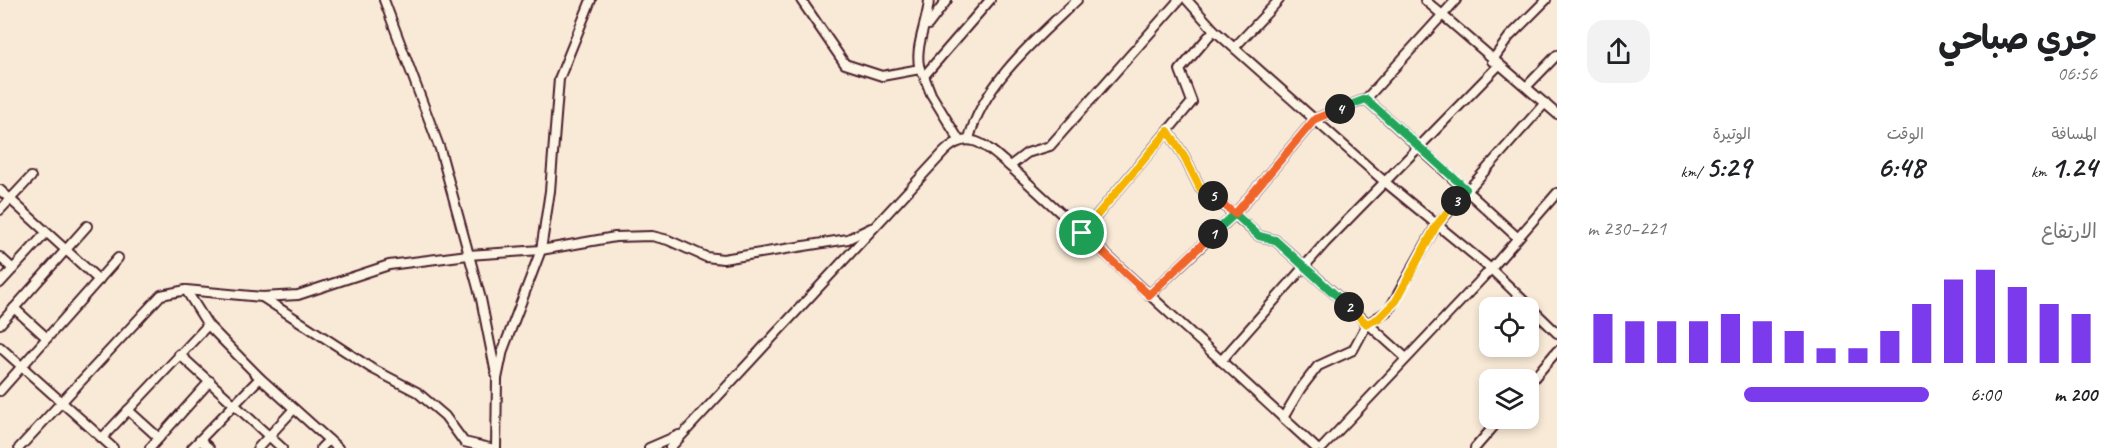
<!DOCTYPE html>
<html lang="ar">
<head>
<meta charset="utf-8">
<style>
	:root { --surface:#fff; --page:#f2f2f2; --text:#202124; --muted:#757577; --accent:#7c3aed }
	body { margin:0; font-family:Caveat,"Playpen Sans Arabic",sans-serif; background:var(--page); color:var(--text); direction:rtl; height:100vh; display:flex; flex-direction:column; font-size:22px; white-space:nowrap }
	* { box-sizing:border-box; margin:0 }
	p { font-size:20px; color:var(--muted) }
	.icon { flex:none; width:33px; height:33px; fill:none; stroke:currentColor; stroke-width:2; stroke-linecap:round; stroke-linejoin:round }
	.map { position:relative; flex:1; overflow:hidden; direction:ltr }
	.side { display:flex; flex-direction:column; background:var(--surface); width:570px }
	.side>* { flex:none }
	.controls { position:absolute; left:1479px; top:297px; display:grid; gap:12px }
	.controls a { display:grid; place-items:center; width:60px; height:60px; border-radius:12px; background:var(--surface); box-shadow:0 3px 9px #0003; font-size:30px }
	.pin { position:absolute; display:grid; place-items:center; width:51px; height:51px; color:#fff; margin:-26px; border:3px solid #fff; border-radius:50%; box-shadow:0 2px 6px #0007 }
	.km { position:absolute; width:30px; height:30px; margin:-15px; border-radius:50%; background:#222; color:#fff; font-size:16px; line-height:30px; text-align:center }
	.round { display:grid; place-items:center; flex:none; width:63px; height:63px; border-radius:18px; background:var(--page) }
	.overview { display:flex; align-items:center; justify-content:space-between; height:102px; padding:0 30px }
	h1 { font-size:33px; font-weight:700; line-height:45px }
	.metrics { display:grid; grid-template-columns:repeat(3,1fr); gap:9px; height:102px; padding:6px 30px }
	.metrics div { display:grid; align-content:center }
	.metrics b { font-size:30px; font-weight:700 }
	.metrics small { font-size:16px; font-weight:400 }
	.metrics p { font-size:16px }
	.chart { height:168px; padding:12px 30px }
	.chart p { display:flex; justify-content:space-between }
	.chart svg { width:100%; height:108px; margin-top:6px; stroke:var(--accent); stroke-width:6 }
	ul { padding:0 30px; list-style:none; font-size:20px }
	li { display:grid; grid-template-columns:96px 72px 1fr; align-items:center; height:45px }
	li i { height:15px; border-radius:8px; background:var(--accent) }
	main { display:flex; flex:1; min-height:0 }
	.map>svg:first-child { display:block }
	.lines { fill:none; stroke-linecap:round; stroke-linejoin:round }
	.minor-casing { stroke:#4a1f2b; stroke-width:12 }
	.minor { stroke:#fcf5e5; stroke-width:8 }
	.split-1-casing { stroke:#fff; stroke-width:12 }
	.split-2-casing { stroke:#fff; stroke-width:12 }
	.split-3-casing { stroke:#fff; stroke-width:12 }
	.split-4-casing { stroke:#fff; stroke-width:12 }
	.split-5-casing { stroke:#fff; stroke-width:12 }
	.split-6-casing { stroke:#fff; stroke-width:12 }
	.split-1 { stroke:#f0652b; stroke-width:8 }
	.split-2 { stroke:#22a559; stroke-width:8 }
	.split-3 { stroke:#f5b400; stroke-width:8 }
	.split-4 { stroke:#22a559; stroke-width:8 }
	.split-5 { stroke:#f0652b; stroke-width:8 }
	.split-6 { stroke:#f5b400; stroke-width:8 }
</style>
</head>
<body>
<main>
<section class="side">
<div class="overview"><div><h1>جري صباحي</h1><p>06:56</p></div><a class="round"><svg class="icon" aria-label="share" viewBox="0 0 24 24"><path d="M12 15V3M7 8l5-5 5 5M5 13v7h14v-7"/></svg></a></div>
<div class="metrics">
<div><p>المسافة</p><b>1.24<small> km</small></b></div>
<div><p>الوقت</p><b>6:48</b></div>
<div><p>الوتيرة</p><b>5:29<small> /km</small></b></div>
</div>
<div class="chart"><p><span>الارتفاع</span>221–230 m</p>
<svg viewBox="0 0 160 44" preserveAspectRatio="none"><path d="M5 44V24M15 44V27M25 44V27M35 44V27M45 44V24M55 44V27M65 44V31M75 44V38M85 44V38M95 44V31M105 44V20M115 44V10M125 44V6M135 44V13M145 44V20M155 44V24"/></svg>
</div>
<ul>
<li><b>200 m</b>6:00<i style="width:54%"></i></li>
</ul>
</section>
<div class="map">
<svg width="1557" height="448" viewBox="0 0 1557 448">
	<rect width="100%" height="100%" fill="#f9ead7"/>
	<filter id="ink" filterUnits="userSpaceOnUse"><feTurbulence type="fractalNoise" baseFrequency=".0167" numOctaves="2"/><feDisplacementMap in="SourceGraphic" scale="12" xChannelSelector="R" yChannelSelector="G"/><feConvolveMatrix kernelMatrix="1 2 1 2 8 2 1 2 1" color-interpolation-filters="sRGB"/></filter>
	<g filter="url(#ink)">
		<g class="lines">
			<defs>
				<g id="minor">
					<polyline points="384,0 440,149 481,299 496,374"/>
					<polyline points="801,0 845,64 882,76 920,69"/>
					<polyline points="1187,0 1214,30 1385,182 1491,269 1557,333"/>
					<polyline points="1425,0 1557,114"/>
					<polyline points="928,25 947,0"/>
					<polyline points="1235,47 1279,0"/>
					<polyline points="1492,61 1509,37 1546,0"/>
					<path d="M921,72C912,51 928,22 929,0"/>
					<polyline points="1527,86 1557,55"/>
					<polyline points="1366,99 1518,238"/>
					<polyline points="1168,131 1184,156 1200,188 1212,195 1259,236 1275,240 1406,358"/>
					<path d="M969,139C983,83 1036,39 1077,0"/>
					<polyline points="959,140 931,94 924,76 990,0"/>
					<polyline points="1010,166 1027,153 1050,146 1179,0"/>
					<polyline points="0,190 99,280"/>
					<polyline points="0,210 31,177"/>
					<polyline points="1082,233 1192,102 1180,70 1214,30"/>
					<polyline points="0,257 13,269"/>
					<polyline points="0,283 46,233"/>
					<polyline points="186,290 208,325 260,378 338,448"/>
					<polyline points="1149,295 1235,214 1315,119 1366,99 1456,0"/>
					<polyline points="262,297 371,368 417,392 445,416 464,442 490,448"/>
					<polyline points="14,308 47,338"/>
					<polyline points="0,324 87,226"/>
					<polyline points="0,347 113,448"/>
					<polyline points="179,354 282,448"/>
					<polyline points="1221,361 1325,243 1498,66"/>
					<polyline points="1528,385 1557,351"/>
					<polyline points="0,391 118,258"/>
					<polyline points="128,410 159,438"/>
					<polyline points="1283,418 1301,388 1318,366 1353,350 1367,324 1389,310 1436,226 1545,103"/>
					<polyline points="102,438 208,325"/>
					<polyline points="200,440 209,448"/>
					<polyline points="19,448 161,295 186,290 262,297 298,295 389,265 468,255 541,250 615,237 652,236 668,240 706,257 723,259 848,239 871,228"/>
					<polyline points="150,448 210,381"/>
					<polyline points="192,448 260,378"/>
					<polyline points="258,448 294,409"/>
					<polyline points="321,448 329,440"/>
					<polyline points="496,448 497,379 503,350 541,250 550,191 559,79 591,0"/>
					<polyline points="649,448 679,435"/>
					<path d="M670,448L944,152C971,124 992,152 1015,171L1316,448"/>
					<polyline points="1322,448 1491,269 1557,193"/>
					<polyline points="1475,448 1501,418"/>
				</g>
			</defs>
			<!-- minor casing -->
			<use href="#minor" class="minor-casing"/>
			<!-- minor -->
			<use href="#minor" class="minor"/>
		</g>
	</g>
	<g class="lines" filter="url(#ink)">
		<defs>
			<polyline id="split-1" points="1082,233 1149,295 1213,234"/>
			<polyline id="split-2" points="1213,234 1235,214 1259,236 1275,240 1349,307"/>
			<polyline id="split-3" points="1349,307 1367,324 1379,318 1396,301 1436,226 1456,201"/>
			<polyline id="split-4" points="1340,109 1366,99 1466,189 1456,201"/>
			<polyline id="split-5" points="1213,196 1235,214 1315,119 1340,109"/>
			<polyline id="split-6" points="1082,233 1168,131 1184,156 1200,188 1213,196"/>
		</defs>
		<!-- split-1 casing -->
		<use href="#split-1" class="split-1-casing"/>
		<!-- split-2 casing -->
		<use href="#split-2" class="split-2-casing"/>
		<!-- split-3 casing -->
		<use href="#split-3" class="split-3-casing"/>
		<!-- split-4 casing -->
		<use href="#split-4" class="split-4-casing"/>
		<!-- split-5 casing -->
		<use href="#split-5" class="split-5-casing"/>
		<!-- split-6 casing -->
		<use href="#split-6" class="split-6-casing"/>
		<!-- split-1 -->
		<use href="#split-1" class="split-1"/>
		<!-- split-2 -->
		<use href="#split-2" class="split-2"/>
		<!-- split-3 -->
		<use href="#split-3" class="split-3"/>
		<!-- split-4 -->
		<use href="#split-4" class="split-4"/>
		<!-- split-5 -->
		<use href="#split-5" class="split-5"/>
		<!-- split-6 -->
		<use href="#split-6" class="split-6"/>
	</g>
</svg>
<div class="controls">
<a><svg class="icon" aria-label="locate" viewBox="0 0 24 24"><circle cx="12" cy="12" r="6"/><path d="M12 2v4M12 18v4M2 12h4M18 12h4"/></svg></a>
<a><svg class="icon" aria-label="layers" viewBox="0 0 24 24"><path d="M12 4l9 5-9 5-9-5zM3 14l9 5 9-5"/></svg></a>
</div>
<div class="pin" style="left:1082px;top:233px;background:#1e9e55"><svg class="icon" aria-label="arrive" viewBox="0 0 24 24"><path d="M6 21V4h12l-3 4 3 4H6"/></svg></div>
<b class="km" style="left:1213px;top:234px">1</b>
<b class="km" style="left:1349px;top:307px">2</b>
<b class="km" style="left:1456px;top:201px">3</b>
<b class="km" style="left:1340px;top:109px">4</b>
<b class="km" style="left:1213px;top:196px">5</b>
</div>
</main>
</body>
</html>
